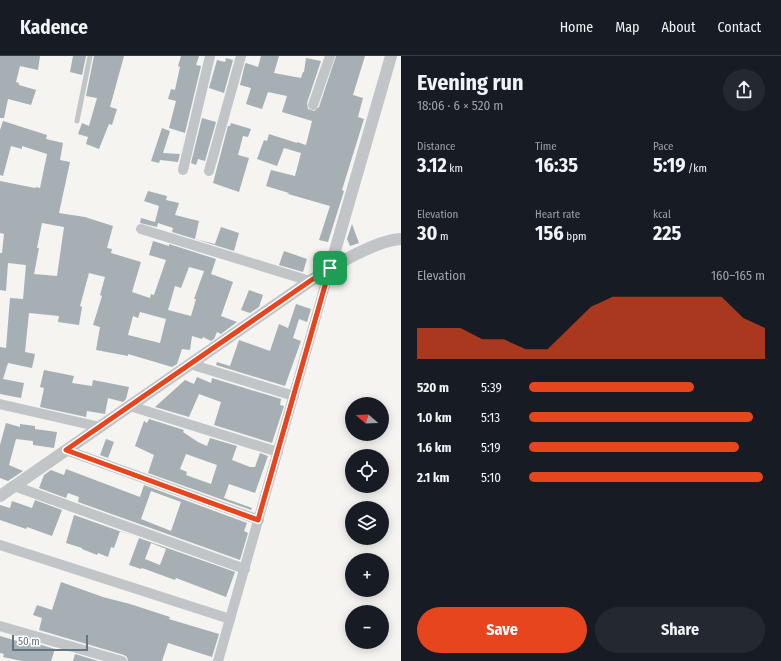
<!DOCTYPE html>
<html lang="en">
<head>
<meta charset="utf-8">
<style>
	:root { --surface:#171b24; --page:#242831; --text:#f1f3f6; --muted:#9ea1a6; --line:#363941; --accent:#e7451e }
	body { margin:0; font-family:"Fira Sans Condensed",sans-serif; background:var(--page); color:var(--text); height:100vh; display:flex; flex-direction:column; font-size:15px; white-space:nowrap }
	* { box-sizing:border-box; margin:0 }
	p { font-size:13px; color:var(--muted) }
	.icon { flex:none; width:22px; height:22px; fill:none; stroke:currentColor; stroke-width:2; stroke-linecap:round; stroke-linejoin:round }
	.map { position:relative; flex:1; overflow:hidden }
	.panel { display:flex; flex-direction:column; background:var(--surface); width:380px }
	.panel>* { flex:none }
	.needle { width:26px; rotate:289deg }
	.tools { position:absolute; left:345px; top:341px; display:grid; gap:8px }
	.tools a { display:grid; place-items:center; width:44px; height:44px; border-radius:50%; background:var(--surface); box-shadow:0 2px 10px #0003; font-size:20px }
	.scale { position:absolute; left:12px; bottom:10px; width:76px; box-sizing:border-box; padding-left:4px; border:2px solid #637582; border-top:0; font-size:11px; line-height:14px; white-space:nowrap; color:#637582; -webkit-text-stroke:3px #fff; paint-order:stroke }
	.pin { position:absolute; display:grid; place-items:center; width:34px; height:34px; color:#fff; margin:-17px; border-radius:8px; box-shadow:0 2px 6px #0006 }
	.round { display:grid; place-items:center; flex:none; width:42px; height:42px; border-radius:21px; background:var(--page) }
	.overview { display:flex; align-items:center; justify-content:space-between; height:68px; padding:0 16px }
	h1 { font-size:22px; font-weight:700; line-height:30px }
	.figures { display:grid; grid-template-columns:repeat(3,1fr); gap:6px; height:68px; padding:4px 16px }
	.figures div { display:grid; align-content:center }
	.figures b { font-size:20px; font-weight:700 }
	.figures small { font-size:11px; font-weight:400 }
	.figures p { font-size:11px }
	.chart { height:112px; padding:8px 16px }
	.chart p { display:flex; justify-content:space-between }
	.chart svg { width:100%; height:72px; margin-top:4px; fill:var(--accent); opacity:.7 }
	.cta { display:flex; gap:8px; margin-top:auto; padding:8px 16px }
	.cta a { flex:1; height:46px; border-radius:24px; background:var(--accent); color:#fff; font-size:16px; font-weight:700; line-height:46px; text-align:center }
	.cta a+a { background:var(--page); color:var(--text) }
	ul { padding:0 16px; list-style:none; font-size:13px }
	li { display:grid; grid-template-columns:64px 48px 1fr; align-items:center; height:30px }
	li i { height:10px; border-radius:5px; background:var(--accent) }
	header { display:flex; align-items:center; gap:24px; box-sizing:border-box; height:56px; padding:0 20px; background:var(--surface); border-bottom:1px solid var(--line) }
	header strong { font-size:19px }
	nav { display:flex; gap:22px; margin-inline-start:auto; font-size:14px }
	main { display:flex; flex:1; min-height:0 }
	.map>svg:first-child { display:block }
	.building { fill:#a6afb4; fill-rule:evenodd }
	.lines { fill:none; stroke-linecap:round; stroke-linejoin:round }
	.service { stroke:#c1c5c8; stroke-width:5 }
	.minor { stroke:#c1c5c8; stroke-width:10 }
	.tertiary { stroke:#c1c5c8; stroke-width:12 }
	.route-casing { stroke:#fff; stroke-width:8 }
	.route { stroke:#e7451e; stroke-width:5 }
</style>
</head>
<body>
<header>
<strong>Kadence</strong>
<nav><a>Home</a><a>Map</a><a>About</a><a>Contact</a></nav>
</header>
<main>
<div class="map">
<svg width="401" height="605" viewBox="0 0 401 605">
	<rect width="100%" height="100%" fill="#f5f4f0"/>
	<!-- building -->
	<g class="building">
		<polygon points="0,0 40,0 38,14 20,10 16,26 19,27 19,29 36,34 31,49 8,43 4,62 0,62"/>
		<polygon points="73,0 86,0 82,19 70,16"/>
		<polygon points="94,0 124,0 110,51 117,53 112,69 109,68 99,93 86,88 88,81 78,78 82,67 89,70 97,42 86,40"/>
		<polygon points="181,0 199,0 196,9 201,10 178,106 160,104 159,107 151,105 162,72 170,75 163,97 180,98 185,77 169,72 176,45 168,43 171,33 175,34 180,11 178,10"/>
		<polygon points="261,0 279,0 274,17 301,22 303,16 304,16 306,2 321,5 307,47 308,53 314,55 319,51 336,0 365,0 353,39 363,42 358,61 364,63 342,134 344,135 328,186 319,184 330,150 288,138 289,137 266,130 271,114 295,120 301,97 284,92 277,110 257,103 264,84 267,85 269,78 297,87 297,86 306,89 312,65 282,56 287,40 268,36 262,53 246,48 251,32 240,29 245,8 246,7 258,11"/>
		<polygon points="226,2 233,4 224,37 209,32 217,4 225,6"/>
		<polygon points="202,62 216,66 205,105 198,103 196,109 191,107"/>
		<path d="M3,65L47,79L46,83L63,87L60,104L70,106L59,157L85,161L113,170L107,192L112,193L111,197L141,206L132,236L150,242L151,238L154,239L166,204L149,199L153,185L169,190V188L216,203L211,218L233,226L221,260L237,266L221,278L217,276L214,283L211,285L203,281L202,283L192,280L190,294L182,293L177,308L172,311L128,298V300L96,294L100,271L93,269L102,240L100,239L105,221L89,217L80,250L82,251L79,269L58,266L59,260L29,257L25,296L35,298L32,312L8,307L3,323L24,327L21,342L0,338V291L6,292L10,242L23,243L26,209L8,207L6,235L0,234V197H2L4,178L0,177V125L35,132L36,131L40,132L47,98L22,90V93L11,90L3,120L0,119V74ZM42,167L64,171L57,220L34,218L39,192H37ZM189,211L204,215L194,243H196L191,260L168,254L175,230L181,232ZM140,256L166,263L160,287L128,279L133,260L138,262Z"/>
		<polygon points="231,67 251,73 248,81 243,80 238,99 249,102 239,136 213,127 228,70 230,70"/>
		<polygon points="148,135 167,140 166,144 179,147 175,159 199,165 195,183 215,188 221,171 239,177 234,195 172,176 173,172 158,167 157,171 140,167 141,162 155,166 159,150 144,145"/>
		<polygon points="352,168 359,187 350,190 347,183"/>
		<polygon points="284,195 307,203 303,216 279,209"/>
		<polygon points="249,234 263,239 259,251 250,257 241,254"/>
		<polygon points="296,248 311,253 307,266 299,263 293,282 301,285 285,330 216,309 217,306 230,310 239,284 270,295 279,268 288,272"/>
		<polygon points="44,314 74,320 72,327 92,330 93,324 129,331 126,343 123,346 108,342 105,358 87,355 86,361 40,351 44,332 40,331"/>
		<polygon points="197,321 211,327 212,322 281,343 280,349 284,350 272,387 214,369 221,346 199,338 189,361 155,351 185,324 194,328"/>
		<path d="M149,363L184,374L183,376L198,386L207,390L210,382L237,390L232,404L250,411H255L260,397L268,400L255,437L229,428L224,442L252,452L251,454L148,417L154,399L135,390L144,365L147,367ZM186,398L217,409L211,428L186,419L187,416L180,413Z"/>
		<polygon points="6,367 20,371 20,368 35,370 35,373 57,376 54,392 33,389 33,385 16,383 9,409 23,415 8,425 0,422 0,389"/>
		<polygon points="106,383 114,386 108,402 100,399"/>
		<path d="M66,413L140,441L144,429L247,467L244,475L248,477L240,504L78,446L79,441L68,437L66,442L39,432L44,419L51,414L64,419ZM151,435L181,446L171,475L141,463Z"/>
		<polygon points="35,444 62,454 52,480 27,471 26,473 0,464 0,449 10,452 12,445 32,452"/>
		<path d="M74,459L235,516L226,541L176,522L175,524L142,512L141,513L129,509L139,482L120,475L114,492L111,491L108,501L98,497L97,499L82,493V492L66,487ZM151,487L166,493L160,509L145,503Z"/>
		<polygon points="61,526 103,541 130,548 170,561 169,563 219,578 212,601 168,587 162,605 128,605 127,601 124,599 39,574 42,562 33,559 37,549 52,554"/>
		<polygon points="0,580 24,587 25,585 34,588 35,587 55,593 51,605 22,605 3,601 4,598 0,597"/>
		<polygon points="75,598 98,605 73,605"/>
	</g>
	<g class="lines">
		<!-- service -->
		<polyline class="service" points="77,65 90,0"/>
		<!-- minor -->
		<g class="minor">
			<polyline points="313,49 330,0"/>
			<polyline points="183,114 210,0"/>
			<polyline points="209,115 241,0"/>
			<polyline points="141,173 310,225"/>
			<polyline points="190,308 294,340"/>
			<polyline points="0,348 100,371"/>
			<polyline points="130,350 278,396"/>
			<polyline points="66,394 259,464"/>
			<polyline points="14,430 245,513"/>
			<polyline points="0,489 230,563"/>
			<polyline points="0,570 122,605"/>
			<polyline points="218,605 330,212"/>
		</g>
		<!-- tertiary -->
		<g class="tertiary">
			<polyline points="330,212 391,0"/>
			<path d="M0,440L310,225C332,211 375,184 401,183"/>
		</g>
	</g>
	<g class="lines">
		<defs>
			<polygon id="route" points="330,212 258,464 66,394 310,225"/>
		</defs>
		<!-- route casing -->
		<use href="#route" class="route-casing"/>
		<!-- route -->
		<use href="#route" class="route"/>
	</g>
</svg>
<div class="tools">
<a><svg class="needle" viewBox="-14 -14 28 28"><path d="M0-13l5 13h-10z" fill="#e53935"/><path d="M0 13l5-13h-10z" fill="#9ea1a6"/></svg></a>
<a><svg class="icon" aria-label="locate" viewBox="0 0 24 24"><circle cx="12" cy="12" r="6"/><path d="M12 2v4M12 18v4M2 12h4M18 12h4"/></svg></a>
<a><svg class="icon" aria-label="layers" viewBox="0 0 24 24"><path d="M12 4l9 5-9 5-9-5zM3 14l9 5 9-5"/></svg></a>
<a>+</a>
<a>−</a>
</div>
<div class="scale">50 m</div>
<div class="pin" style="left:330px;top:212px;background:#1e9e55"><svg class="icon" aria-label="arrive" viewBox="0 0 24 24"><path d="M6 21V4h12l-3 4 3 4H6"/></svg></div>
</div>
<section class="panel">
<div class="overview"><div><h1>Evening run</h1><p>18:06 · 6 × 520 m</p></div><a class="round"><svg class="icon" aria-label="share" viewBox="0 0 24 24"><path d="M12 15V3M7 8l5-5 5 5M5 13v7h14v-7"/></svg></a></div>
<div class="figures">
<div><p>Distance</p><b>3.12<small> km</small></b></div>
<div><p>Time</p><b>16:35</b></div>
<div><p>Pace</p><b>5:19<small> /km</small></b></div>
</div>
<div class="figures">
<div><p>Elevation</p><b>30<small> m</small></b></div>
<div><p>Heart rate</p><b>156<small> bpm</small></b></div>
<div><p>kcal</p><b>225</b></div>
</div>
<div class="chart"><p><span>Elevation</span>160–165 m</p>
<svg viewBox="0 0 160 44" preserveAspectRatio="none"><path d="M0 44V25L10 25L20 25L30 32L40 32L50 38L60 38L70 25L80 12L90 6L100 6L110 6L120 6L130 6L140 6L150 19L160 25V44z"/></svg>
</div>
<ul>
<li><b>520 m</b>5:39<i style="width:70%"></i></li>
<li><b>1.0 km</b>5:13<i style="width:95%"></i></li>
<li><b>1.6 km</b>5:19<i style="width:89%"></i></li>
<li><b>2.1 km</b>5:10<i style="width:99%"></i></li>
</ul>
<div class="cta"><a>Save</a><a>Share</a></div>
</section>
</main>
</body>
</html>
